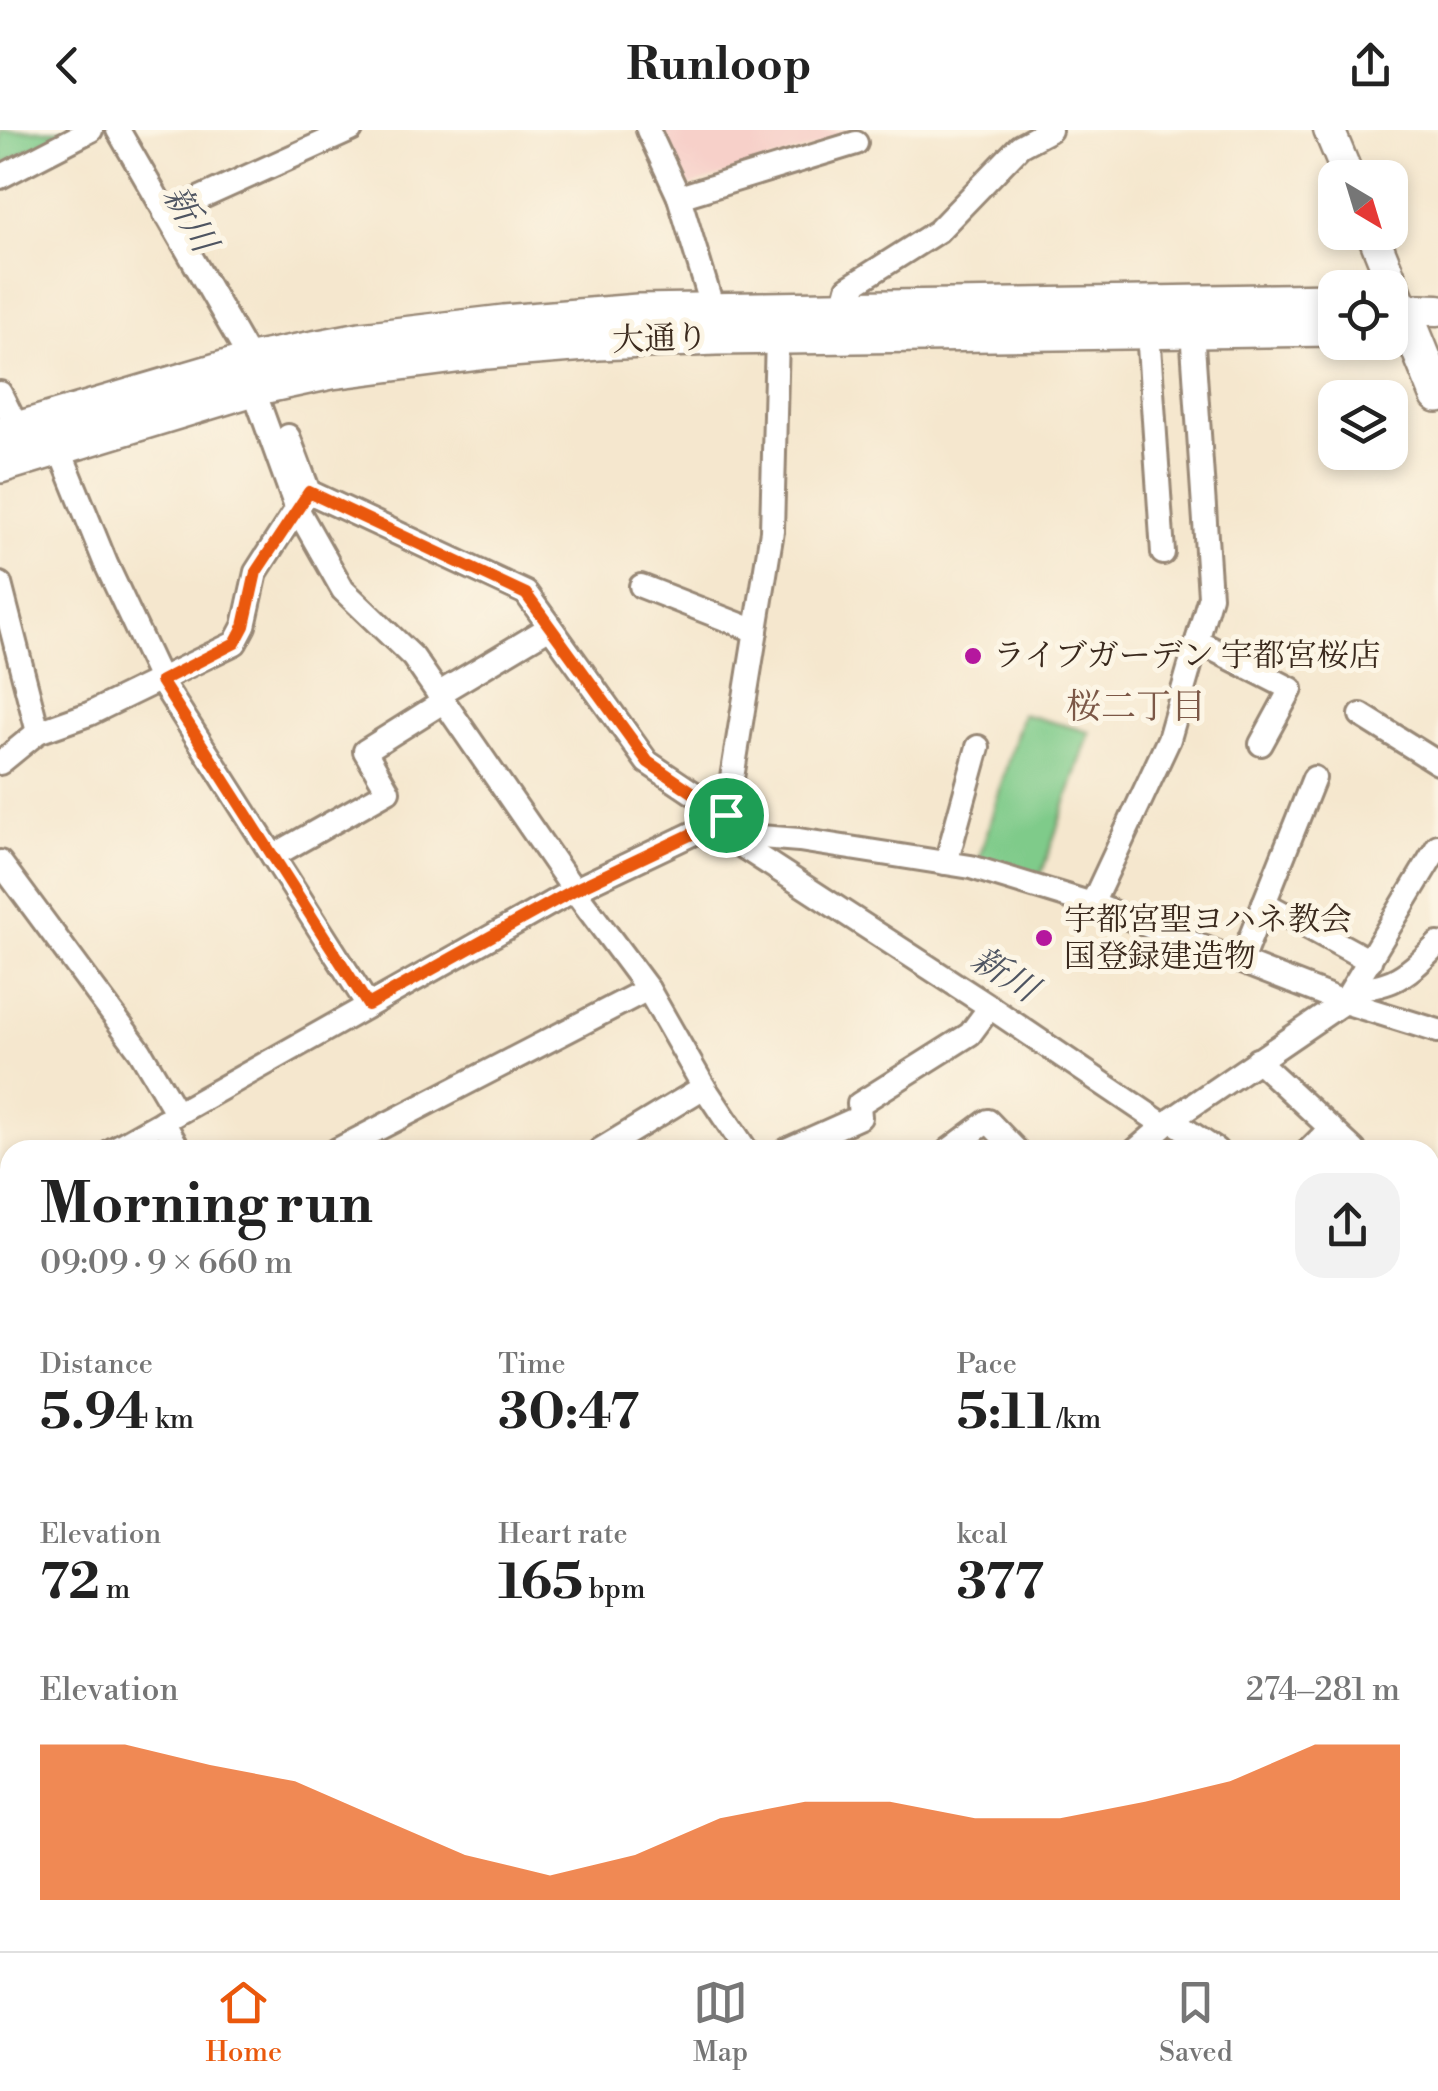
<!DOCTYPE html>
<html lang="en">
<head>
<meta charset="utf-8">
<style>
	:root { --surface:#fff; --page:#f2f2f2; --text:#222; --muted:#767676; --line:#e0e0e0; --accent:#ea580c }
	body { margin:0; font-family:"Libre Bodoni","Noto Serif JP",serif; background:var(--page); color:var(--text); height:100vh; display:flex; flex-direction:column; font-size:38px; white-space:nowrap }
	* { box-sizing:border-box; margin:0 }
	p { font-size:32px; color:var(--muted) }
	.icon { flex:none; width:55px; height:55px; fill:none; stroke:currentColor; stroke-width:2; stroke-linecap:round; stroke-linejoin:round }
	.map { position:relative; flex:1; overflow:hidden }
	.details { position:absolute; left:0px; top:1010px; width:1440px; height:812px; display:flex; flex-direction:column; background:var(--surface); border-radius:30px 30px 0 0; box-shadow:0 5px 15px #0003 }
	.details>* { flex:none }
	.needle { width:65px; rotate:142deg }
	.buttons { position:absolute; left:1318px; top:30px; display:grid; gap:20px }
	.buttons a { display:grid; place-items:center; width:90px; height:90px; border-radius:20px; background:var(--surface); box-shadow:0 5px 15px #0003; font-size:50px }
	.pin { position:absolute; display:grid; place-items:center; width:85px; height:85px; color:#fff; margin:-42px; border:5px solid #fff; border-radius:50%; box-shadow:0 2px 10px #0007 }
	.round { display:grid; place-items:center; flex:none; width:105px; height:105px; border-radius:30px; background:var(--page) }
	.head { display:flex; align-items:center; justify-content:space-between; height:170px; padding:0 40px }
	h1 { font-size:55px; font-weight:700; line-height:75px }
	.figures { display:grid; grid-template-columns:repeat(3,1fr); gap:15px; height:170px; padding:10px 40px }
	.figures div { display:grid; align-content:center }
	.figures b { font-size:50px; font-weight:700 }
	.figures small { font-size:28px; font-weight:400 }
	.figures p { font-size:28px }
	.chart { height:280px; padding:20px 40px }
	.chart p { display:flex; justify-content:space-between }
	.chart svg { width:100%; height:180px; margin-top:10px; fill:var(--accent); opacity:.7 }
	header { display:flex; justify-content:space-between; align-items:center; height:130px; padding:0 40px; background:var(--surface); font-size:45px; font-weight:700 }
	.menu { display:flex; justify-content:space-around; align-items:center; height:140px; border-top:2px solid var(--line); background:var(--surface); font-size:28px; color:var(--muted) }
	.menu a { display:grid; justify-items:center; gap:5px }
	.menu .selected { color:var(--accent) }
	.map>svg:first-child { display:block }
	.built { fill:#f7d0c9 }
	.green { fill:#7fcb8a; stroke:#5d7a54; stroke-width:2.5 }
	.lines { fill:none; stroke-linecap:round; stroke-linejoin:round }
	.minor-casing { stroke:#988876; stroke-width:28 }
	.major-casing { stroke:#988876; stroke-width:35 }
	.highway-casing { stroke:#988876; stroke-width:40 }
	.minor { stroke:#fff; stroke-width:22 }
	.major { stroke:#fff; stroke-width:30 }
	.highway { stroke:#fff; stroke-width:35 }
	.route-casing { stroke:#fff; stroke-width:20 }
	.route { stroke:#ea580c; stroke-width:12 }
	.poi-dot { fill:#b5179e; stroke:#fcf5e5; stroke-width:4 }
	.labels { text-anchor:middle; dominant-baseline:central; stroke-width:10; stroke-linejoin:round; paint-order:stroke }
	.street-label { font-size:32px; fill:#3b2a1e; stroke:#fcf5e5 }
	.poi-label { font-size:32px; fill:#3b2a1e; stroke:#fcf5e5; text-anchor:start }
	.water-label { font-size:35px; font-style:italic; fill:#4f5562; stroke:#fcf5e5 }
	.neighbourhood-label { font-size:35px; fill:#7c5847; stroke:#fcf5e5 }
</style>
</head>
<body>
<header><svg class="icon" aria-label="back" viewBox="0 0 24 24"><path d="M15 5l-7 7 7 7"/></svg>Runloop<svg class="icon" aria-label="share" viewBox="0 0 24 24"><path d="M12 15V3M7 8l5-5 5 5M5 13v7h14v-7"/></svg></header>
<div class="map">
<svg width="1438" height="1821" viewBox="0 0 1438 1821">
	<rect width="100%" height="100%" fill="#fcf5e5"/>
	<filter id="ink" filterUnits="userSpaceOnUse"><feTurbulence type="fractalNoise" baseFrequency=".01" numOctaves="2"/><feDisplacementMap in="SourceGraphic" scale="20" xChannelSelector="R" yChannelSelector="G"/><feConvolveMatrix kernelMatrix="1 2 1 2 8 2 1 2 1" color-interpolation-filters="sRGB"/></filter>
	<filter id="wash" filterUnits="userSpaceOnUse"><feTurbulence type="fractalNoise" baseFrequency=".0048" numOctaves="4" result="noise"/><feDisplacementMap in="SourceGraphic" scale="40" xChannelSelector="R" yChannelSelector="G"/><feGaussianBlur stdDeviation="2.25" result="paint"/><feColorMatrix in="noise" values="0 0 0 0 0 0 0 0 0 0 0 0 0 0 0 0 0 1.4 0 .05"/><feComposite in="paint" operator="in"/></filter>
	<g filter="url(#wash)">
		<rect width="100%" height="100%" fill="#f5e7ce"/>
		<!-- built -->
		<g class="built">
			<polygon points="659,0 869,0 685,58"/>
			<polygon points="1430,1168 1438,1173 1438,1448 1430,1455"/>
		</g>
		<!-- green -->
		<g class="green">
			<polygon points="0,0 66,0 0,36"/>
			<polygon points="1022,584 1090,602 1039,751 978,733"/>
			<polygon points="0,1664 10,1670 10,1812 23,1813 18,1821 6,1821 0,1816"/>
		</g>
	</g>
	<g filter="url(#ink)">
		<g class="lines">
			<defs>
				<g id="minor">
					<polyline points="118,0 251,231"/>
					<polyline points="648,0 679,67 716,189"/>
					<polyline points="0,47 91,0"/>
					<polyline points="679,67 856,13"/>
					<polyline points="165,84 351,0"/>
					<polyline points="843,177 848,158 938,101 1020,16 1050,0"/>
					<polyline points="1148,201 1163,423"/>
					<polyline points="777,206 772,401 726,685 728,707 990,877 1164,995"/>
					<polyline points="253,258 296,377 343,460 413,527 574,760 648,859 704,957 746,1020"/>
					<polyline points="0,263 22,307"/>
					<polyline points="54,306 106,434 161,551 368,875"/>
					<polyline points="288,306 309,362 526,463 647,632 726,685"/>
					<polyline points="0,454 38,602"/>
					<polyline points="641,456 756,501"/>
					<polyline points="1197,511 1291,559 1261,614"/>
					<polyline points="438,564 550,497"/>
					<polyline points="1361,585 1438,633"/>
					<polyline points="0,633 38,602 89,584 235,513 244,496 256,442 303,369"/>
					<polyline points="273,726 388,661 365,621 443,572"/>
					<polyline points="0,732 140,921 176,982"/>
					<polyline points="946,733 978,617"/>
					<polyline points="1264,773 1370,831"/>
					<polyline points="1092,774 1169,609 1210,466 1192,200"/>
					<polyline points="1241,831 1314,648"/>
					<path d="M1346,869C1360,856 1376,858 1392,851C1410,843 1424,828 1438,814"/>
					<polyline points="1257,930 1354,1020"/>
					<polyline points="1171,990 1216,1020"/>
					<polyline points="163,991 179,1020"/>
					<polyline points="112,1020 574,760 696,702 799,710 971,737 1092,774 1344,872 1438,901"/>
					<polyline points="337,1020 648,859"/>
					<polyline points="600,1020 704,957"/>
					<polyline points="786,1020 860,987 859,974 970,904 990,877"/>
					<polyline points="949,1020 988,991 1016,1020"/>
					<polyline points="1136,1020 1171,990 1344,872 1438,716"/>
					<polyline points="1309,1020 1331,998"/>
					<polyline points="0,1090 10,1083"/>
					<polyline points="1430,1090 1438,1098"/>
					<polyline points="0,1122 10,1136"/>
					<polyline points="1430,1149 1438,1154"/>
					<polyline points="0,1380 10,1388"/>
					<polyline points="1430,1473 1438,1466"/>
					<polyline points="0,1516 10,1518"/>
					<polyline points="1430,1746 1438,1738"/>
					<polyline points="1430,1785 1438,1789"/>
					<polyline points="228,1812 239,1821"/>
					<polyline points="713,1812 724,1821"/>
					<polyline points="895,1812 912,1821"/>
					<polyline points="93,1821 100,1812"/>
					<polyline points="395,1821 402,1812"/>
					<polyline points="686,1821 695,1812"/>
					<polyline points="860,1821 865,1812"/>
					<polyline points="1104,1821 1111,1812"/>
				</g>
				<g id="major">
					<polyline points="1329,0 1349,48"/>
					<polyline points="1372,102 1403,179 1438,180"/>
				</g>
				<g id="highway">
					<polyline points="1403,179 1438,265"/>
					<polyline points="0,305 251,231 361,210 504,193 638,182 1335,171"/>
					<polyline points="0,335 253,258 332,241 487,221 598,212 716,207 1335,198"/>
				</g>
			</defs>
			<!-- minor casing -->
			<use href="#minor" class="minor-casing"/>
			<!-- major casing -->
			<use href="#major" class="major-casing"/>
			<!-- highway casing -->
			<use href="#highway" class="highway-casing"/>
			<!-- minor -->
			<use href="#minor" class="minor"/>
			<!-- major -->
			<use href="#major" class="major"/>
			<!-- highway -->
			<use href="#highway" class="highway"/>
		</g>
	</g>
	<g class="lines" filter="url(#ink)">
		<defs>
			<polygon id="route" points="309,362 526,464 648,632 726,685 728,707 696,702 574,760 368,875 161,551 235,513 244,496 256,442"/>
		</defs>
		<!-- route casing -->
		<use href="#route" class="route-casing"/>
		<!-- route -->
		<use href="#route" class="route"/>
	</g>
	<!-- markers -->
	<g class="poi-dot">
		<circle cx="973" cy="526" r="10"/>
		<circle cx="1044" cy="808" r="10"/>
	</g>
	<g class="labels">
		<!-- street labels -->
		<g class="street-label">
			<text transform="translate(660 209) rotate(-2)">大通り</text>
		</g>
		<!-- poi labels -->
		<g class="poi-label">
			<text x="993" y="526">ライブガーデン 宇都宮桜店</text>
			<text x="1064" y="790">宇都宮聖ヨハネ教会<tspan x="1064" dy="37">国登録建造物</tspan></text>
		</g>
		<!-- water labels -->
		<g class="water-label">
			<text transform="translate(189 89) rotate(60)">新川</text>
			<text transform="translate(1004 845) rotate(32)">新川</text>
		</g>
		<!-- neighbourhood labels -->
		<g class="neighbourhood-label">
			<text x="1136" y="577">桜二丁目</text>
		</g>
	</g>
</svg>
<div class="buttons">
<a><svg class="needle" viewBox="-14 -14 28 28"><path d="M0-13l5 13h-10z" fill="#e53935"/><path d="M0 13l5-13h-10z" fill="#767676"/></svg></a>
<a><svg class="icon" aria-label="locate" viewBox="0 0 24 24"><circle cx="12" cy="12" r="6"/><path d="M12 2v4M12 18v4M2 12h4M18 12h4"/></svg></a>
<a><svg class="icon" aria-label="layers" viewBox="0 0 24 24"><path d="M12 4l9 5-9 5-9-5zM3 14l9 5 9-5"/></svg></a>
</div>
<div class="pin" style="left:726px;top:685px;background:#1e9e55"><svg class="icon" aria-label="arrive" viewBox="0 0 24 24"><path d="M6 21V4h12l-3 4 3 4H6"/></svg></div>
<section class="details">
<div class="head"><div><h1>Morning run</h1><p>09:09 · 9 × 660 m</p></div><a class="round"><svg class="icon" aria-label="share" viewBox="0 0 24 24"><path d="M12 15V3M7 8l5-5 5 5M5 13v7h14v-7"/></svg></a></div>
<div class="figures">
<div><p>Distance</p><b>5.94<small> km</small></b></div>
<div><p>Time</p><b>30:47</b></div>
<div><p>Pace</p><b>5:11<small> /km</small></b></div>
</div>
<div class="figures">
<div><p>Elevation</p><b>72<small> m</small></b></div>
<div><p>Heart rate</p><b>165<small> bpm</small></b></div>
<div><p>kcal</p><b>377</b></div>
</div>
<div class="chart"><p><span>Elevation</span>274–281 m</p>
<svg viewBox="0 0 160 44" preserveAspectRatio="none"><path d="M0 44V6L10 6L20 11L30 15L40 24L50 33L60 38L70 33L80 24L90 20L100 20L110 24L120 24L130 20L140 15L150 6L160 6V44z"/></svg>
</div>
</section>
</div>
<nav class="menu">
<a class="selected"><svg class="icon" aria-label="home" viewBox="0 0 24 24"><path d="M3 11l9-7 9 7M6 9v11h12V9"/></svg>Home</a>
<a><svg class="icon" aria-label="map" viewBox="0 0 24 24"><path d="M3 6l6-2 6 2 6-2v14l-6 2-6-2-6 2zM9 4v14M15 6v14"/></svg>Map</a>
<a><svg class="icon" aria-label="saved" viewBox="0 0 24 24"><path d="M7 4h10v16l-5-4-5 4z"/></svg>Saved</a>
</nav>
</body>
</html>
